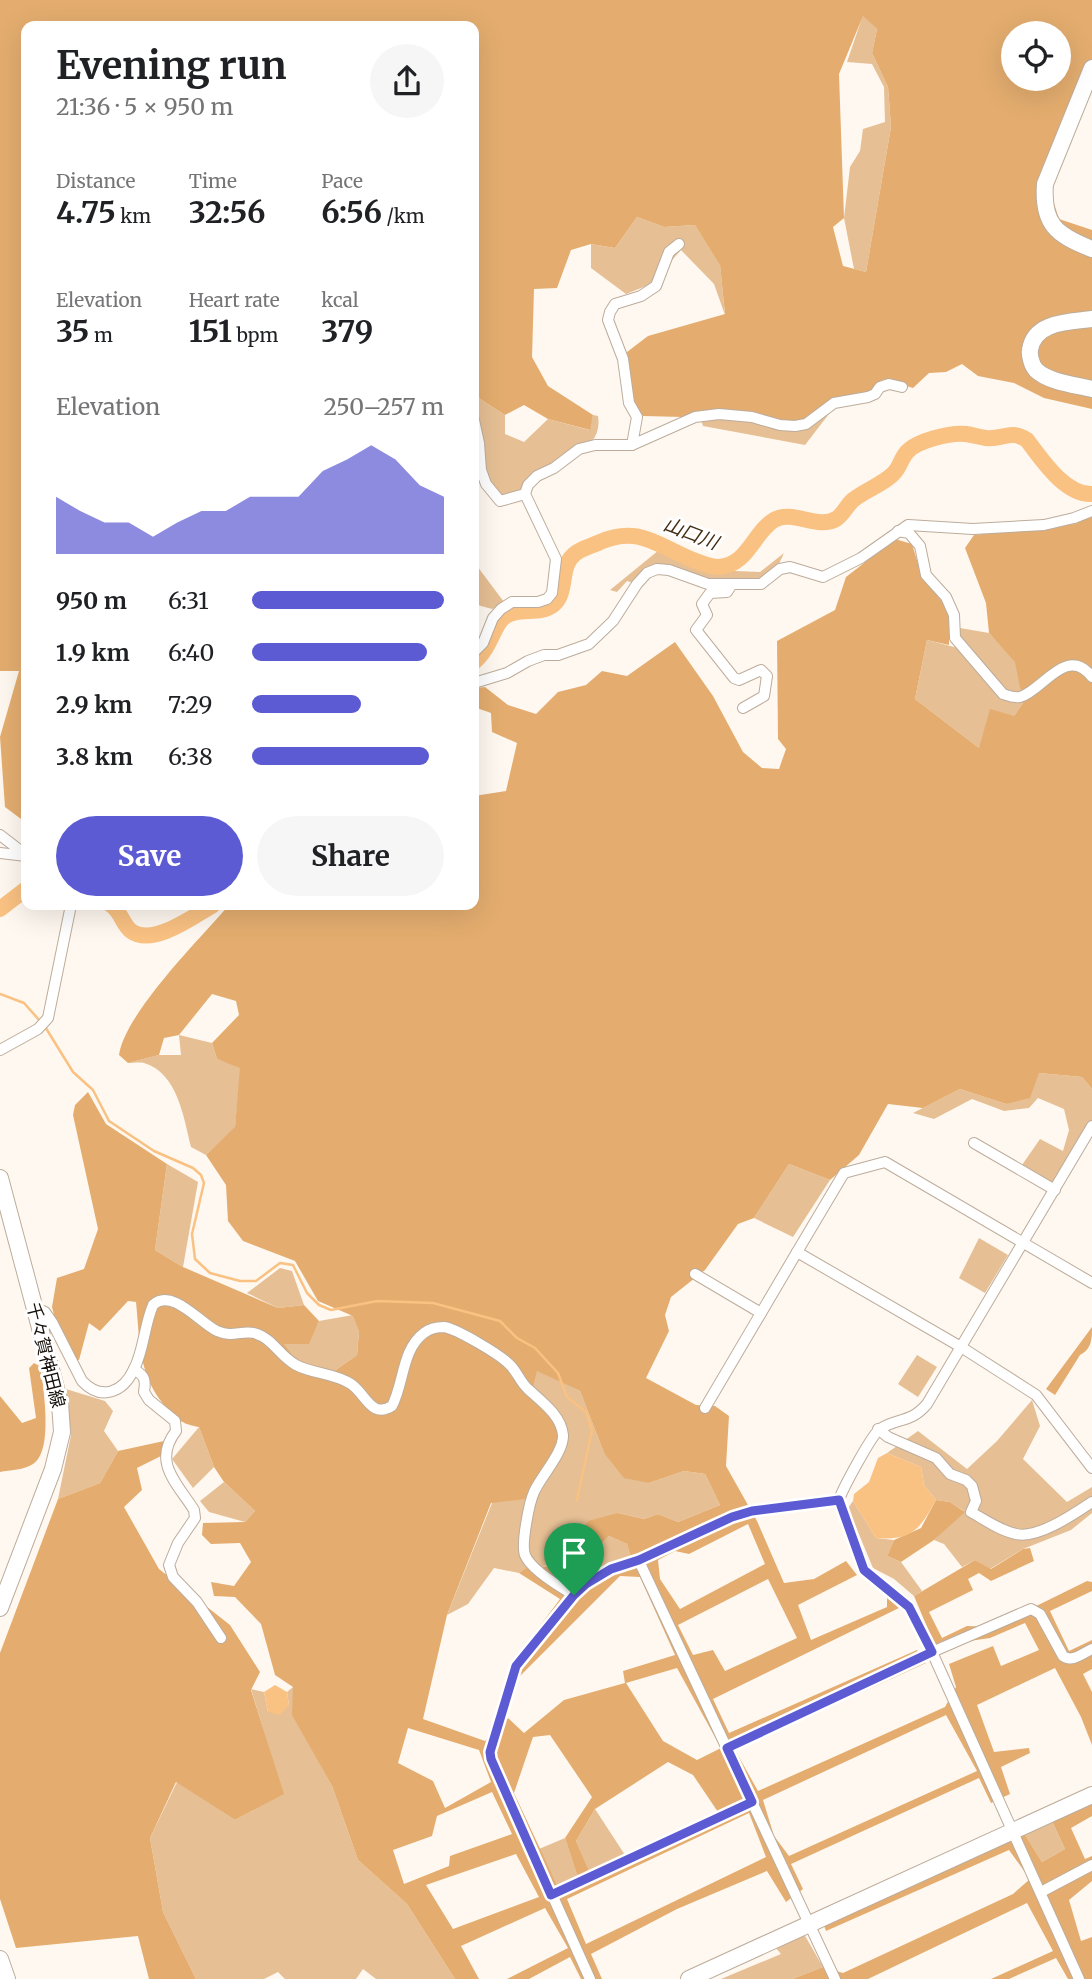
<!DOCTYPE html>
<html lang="en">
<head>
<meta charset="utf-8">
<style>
	:root { --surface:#fff; --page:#f6f6f6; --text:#202124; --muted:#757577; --accent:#5c5bd4 }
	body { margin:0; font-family:Merriweather,"Noto Sans JP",serif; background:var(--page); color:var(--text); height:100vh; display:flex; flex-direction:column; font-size:26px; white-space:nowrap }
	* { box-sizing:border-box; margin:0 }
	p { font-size:23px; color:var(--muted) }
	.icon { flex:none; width:38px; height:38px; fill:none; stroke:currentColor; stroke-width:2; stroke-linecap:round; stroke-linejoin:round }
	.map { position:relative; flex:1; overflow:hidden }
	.panel { position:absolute; left:21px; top:21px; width:458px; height:889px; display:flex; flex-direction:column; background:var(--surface); border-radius:14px; box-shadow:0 7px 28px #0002 }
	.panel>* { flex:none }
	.fabs { position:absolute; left:1001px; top:21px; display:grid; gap:14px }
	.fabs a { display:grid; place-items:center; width:70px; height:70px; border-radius:50%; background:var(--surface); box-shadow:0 7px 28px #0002; font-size:35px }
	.pin { position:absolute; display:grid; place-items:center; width:60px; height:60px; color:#fff; margin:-72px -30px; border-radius:50% 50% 50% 0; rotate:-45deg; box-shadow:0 0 7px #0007 }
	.pin .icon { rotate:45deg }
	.round { display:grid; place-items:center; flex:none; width:74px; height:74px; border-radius:37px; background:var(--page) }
	.summary { display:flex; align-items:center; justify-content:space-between; height:119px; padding:0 35px }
	h1 { font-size:38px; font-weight:700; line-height:52px }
	.stats { display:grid; grid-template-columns:repeat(3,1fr); gap:10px; height:119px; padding:7px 35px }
	.stats div { display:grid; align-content:center }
	.stats b { font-size:30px; font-weight:700 }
	.stats small { font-size:19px; font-weight:400 }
	.stats p { font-size:19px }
	.chart { height:196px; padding:14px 35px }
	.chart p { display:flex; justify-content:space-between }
	.chart svg { width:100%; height:126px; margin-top:7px; fill:var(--accent); opacity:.7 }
	.primary-button { display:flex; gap:14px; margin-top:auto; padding:14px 35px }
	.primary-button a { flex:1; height:80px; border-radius:42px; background:var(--accent); color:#fff; font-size:28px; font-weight:700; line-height:80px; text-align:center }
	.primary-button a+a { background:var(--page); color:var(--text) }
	ul { padding:0 35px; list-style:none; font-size:23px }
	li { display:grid; grid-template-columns:112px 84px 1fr; align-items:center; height:52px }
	li i { height:18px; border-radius:9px; background:var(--accent) }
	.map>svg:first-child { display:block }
	.green { fill:#e6bf94 }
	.forest { fill:#e4ad6f; fill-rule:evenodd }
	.water { fill:#f9c182 }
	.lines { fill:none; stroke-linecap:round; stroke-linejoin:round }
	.stream { stroke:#f9c182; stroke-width:2.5 }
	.river { stroke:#f9c182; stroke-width:16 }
	.street-casing { stroke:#bdac9b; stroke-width:12 }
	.secondary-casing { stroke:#bdac9b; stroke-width:18 }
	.street { stroke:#fff; stroke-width:10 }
	.secondary { stroke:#fff; stroke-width:16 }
	.route-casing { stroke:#fff; stroke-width:14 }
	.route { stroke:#5c5bd4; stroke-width:9 }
	.labels { text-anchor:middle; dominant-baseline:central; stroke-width:6; stroke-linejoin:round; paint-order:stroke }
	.street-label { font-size:18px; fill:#19130d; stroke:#fff }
	.water-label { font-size:19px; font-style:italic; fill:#452e13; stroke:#fff }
</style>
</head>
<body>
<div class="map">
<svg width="1092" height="1979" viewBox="0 0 1092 1979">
	<rect width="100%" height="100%" fill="#fff8f0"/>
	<!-- green -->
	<g class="green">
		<polygon points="863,15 877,29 872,53 888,87 891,127 866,272 854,269 844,218 850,167 860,151 863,129 885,122 884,87 872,64 847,62"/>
		<polygon points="637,217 664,227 695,225 720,264 725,315 714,284 681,250 651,284 626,294 591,268 591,244 615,248"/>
		<path d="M474,395L505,415V434L524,442L548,419L589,430L593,415L598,416C604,453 559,457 534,472C528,476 527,485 521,490C516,494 507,495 501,498L487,478L483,442L474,409Z"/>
		<polygon points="832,410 805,445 703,426 701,420 742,419 779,429"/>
		<path d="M659,550C683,560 708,577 734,566L735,571L760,572L784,553L778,566L760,581L705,579L665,564L650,567L633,583L627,581L617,592L610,590Z"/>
		<polygon points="474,562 504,602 492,609 474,604"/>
		<polygon points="960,628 989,633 1016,662 1023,703 1014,716 979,748 915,699 927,640 958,648"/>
		<path d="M179,1035L212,1043L217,1059L241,1067L235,1128L206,1155L191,1147C184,1119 178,1073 144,1063C140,1062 133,1063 128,1063L159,1055H181Z"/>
		<polygon points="1039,1073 1082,1077 1092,1089 1092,1122 1054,1183 1022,1165 1040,1139 1063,1151 1069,1130 1064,1109 1038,1098 1029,1108 1004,1111 972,1099 934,1119 913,1113 960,1089 1006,1104"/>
		<polygon points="167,1164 198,1182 183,1267 155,1250"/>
		<polygon points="789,1164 830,1180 793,1237 754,1218"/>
		<polygon points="979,1238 1008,1255 985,1293 959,1278"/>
		<polygon points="280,1268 292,1271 304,1305 278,1308 247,1293"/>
		<polygon points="353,1315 359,1332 357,1355 330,1374 297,1363 283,1344 308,1344 319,1321"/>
		<polygon points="917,1355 937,1367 918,1397 898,1384"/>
		<path d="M537,1370L580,1391L604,1453L649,1483L684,1471L705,1474L720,1505L678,1522L658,1514L644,1519L618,1513C606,1525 582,1554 568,1561C552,1568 534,1563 519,1573L494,1568L468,1604L447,1615L492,1503Z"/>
		<polygon points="66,1389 105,1401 113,1411 104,1431 118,1451 100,1483 58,1499 71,1435"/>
		<polygon points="1032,1400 1040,1426 1023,1459 1067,1502 1092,1487 1092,1513 1071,1530 1023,1549 990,1569 975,1560 962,1567 944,1544 934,1540 964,1511 950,1502 936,1500 924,1485 921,1467 887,1453 918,1431 967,1469 997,1441"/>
		<polygon points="199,1427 214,1467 193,1488 172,1459"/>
		<polygon points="224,1482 255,1511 245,1522 209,1512 200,1501"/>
		<polygon points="853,1501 876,1538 894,1540 887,1556 901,1562 922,1591 914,1596 894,1579 873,1568 848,1508"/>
		<polygon points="609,1536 627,1544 631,1558 597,1572 575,1590 564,1583"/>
		<polygon points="293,1687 293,1715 332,1786 358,1860 407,1904 455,1979 376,1979 363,1969 356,1979 285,1979 278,1972 264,1979 196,1979 163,1912 150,1838 177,1782 235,1820 283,1794 251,1689 264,1692 268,1712 289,1705 287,1692"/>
		<polygon points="595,1809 625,1855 589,1872 576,1841"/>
		<polygon points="1052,1821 1065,1849 1042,1862 1024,1833"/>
		<polygon points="565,1838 578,1876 557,1885 539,1849"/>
		<polygon points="804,1934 823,1967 792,1979 721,1979 781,1954 775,1947"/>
	</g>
	<!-- forest -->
	<g class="forest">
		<path d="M0,0H1092V81L1050,191L1059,219L1092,230V409L1044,398L1014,383L978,376L962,364L946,372L929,373L913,388L884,379L872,393L802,421L784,420L727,409L683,417L643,416L632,400L627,352L648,336L725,314L720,265L695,225L664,227L637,217L615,248L591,244L571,250L557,288L534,289L532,357L548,386L593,415L590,430L548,419L524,405L505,415L474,395V26H26V818L21,819L5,807L0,737L19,671H0ZM863,16L877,29L872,53L888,87L891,127L866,272L843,266L833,227L844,218L839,74ZM1013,33H1059V79H1013Z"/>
		<path d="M1092,515V1089L1082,1077L1039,1073L1030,1098L1006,1104L960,1089L923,1108L888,1104L859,1155L830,1180L789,1164L754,1218L738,1224L705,1270L671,1297L665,1315L669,1331L646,1378L696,1405L715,1406L729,1416L726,1466L757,1521L784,1583L814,1579L846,1561L857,1575L798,1605L811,1640L887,1607V1597L899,1608L713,1699L729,1733L917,1650L926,1663L735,1750L758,1791L945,1707L956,1687L949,1664L993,1646L1001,1666L1039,1650L1025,1623L990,1638L935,1646L914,1596L975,1560L991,1569L1023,1549L1030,1548L1034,1561L991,1581L979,1573L968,1579L973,1590L929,1612L942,1638L967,1626L994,1627L1087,1581L1092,1582V1591L1050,1611L1069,1651L1092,1640V1669L1083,1674L1092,1692V1745L1081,1717L1055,1668L977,1705L994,1752L1029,1748L1030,1753L1001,1767L1010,1794L991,1803L979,1778L791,1864L803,1889L786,1902L767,1871L677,1909L591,1954L602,1979H581L570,1957L529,1979H507L568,1948L545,1908L461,1946L479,1979H455L407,1904L358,1860L332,1786L292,1715L293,1687L275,1675L261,1624L235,1597L214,1596L211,1582L234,1586L251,1562L240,1543L211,1544L202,1535L203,1523L245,1522L255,1511L224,1482L214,1467L199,1427C182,1424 180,1421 168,1409C138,1378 140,1342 136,1302L128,1301L100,1331L89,1323L79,1360L65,1359L52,1307L57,1278L84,1269L98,1229L73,1115L75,1105L88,1092L106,1124L167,1164L155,1250L183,1267L278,1308L304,1305L319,1321L309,1344H284L298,1363L330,1374L357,1355L359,1332L353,1316L318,1301L295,1261L243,1241L228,1221L226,1185L206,1155L235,1127L240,1068L217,1059L212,1043L239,1015L236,1001L212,994L179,1035L164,1038L159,1055L128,1063L119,1055C125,1013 200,939 229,905H474V796L506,791L517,743L492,732L491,713L474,707V688L485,687L508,705L536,714L558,692L586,685L602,671L627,676L675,642L713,696L743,752L762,768L779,769L786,749L778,739L777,641L835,610L846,577L895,539L912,544L922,577L949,610V645L927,640L915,699L979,748L990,709L1014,716L1023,703L1015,662L989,633L986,603L965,548L974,535L1075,524ZM537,1371L580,1391L604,1453L624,1478L649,1483L684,1471L705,1474L720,1505L678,1522L658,1514L644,1519L618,1513L588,1521L571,1548V1559L554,1566L528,1567L519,1573L560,1599L510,1666L518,1678L620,1576L640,1577L675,1655L623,1671L625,1683L564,1700L524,1733L508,1718L485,1741L423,1719L447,1615L491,1503L526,1499L556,1449L559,1430L532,1391ZM748,1524L765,1564L680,1609L660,1579L658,1560L675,1551L689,1554ZM609,1536L627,1544L631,1558L597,1572L575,1590L564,1583ZM768,1579L797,1638L725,1671L713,1650L693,1655L678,1625ZM677,1668L721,1748L697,1760L663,1741L626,1683ZM946,1715L977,1771L789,1856L774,1836L763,1800ZM408,1728L479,1750L491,1782L445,1808L433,1781L398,1763ZM550,1735L592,1797L565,1838L578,1877L557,1885L514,1793L533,1737ZM668,1762L693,1775L718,1812L589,1871L576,1841L595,1809ZM492,1792L512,1834L450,1856L449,1866L404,1884L393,1850L432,1836L437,1816ZM749,1813L766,1857L586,1944L567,1899ZM516,1854L539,1897L453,1929L426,1885Z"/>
		<path d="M1092,1327C1092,1338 1092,1349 1080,1355L1055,1395L1046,1389Z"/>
		<path d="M34,1363L41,1367C43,1389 54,1451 33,1464C24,1470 10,1470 0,1472V1396L22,1423L36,1418L29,1368Z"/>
		<polygon points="164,1441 163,1455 137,1468 142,1490 124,1507 159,1569 230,1625 260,1672 251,1690 284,1794 235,1820 176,1782 150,1838 163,1912 196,1979 149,1979 138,1936 16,1948 0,1899 0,1653 58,1499 100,1483 118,1451"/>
		<polygon points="936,1500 950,1502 965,1512 934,1540 901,1562 887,1556 894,1540 921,1528"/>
		<polygon points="1092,1802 1092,1816 1071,1828 1085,1859 1092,1856 1092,1881 1069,1900 1081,1941 1092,1937 1092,1979 1068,1979 1056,1958 1009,1979 991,1979 1053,1951 1027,1903 868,1979 792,1979 823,1967 843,1973 1013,1894 1030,1879 1009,1850 826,1931 822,1920 1024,1833 1042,1862 1065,1849 1052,1821"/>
	</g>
	<!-- water -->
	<g class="water">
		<path d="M887,1453L921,1467L924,1485L936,1500C920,1529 912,1541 876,1538L853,1501L854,1494L869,1482L878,1458Z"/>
		<polygon points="275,1685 287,1692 289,1705 280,1715 268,1712 264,1692"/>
	</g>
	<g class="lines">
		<!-- stream -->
		<g class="stream">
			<polyline points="0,994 24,1003 40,1021"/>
			<polyline points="44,1025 73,1072 93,1090 109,1121 154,1151 193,1168 201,1175 204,1183 192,1234 195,1259 210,1273 240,1281 256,1281 280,1263 293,1265 307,1293 319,1305 331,1310 377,1301 433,1303 500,1321 517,1338 535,1348 558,1373 567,1397 586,1412 592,1430 577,1500"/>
		</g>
		<!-- river -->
		<g class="river">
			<path d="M474,662C490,649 493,627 503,618C517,606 539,616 553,605C569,592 558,565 576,553C582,548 592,546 600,542C639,525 658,546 693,560C701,563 710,567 719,567C748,565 753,533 774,520C793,509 817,530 836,519C843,515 847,505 853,500C865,490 882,485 893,474C900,468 901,458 907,452C916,441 951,432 966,434C973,435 979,437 986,438C1003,440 1010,429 1027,440C1042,460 1065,495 1092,494"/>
			<path d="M111,905C121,911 122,924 131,931C153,947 194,916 213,905"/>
			<polyline points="0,909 26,889"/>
		</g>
		<defs>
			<g id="street">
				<polyline points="474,420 479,443 481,470 486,484 500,501 525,494"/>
				<polyline points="632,445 637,417 629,403 623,359 608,320 610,312 615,304 641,296 656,286 669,252 679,244"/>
				<path d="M898,531L909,533L920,546L926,575L946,597L954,615L955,638L1003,694C1009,696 1013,698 1020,697C1042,691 1067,644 1092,677"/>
				<polyline points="732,584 727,592 710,593 702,604 707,615 696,630 734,678 739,680 761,670 767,676 764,696 743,708"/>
				<polyline points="474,652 483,643 493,618 501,609 512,602 538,602 547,599 552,593 556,559 525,494 528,485 537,476 554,468 579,449 595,445 632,445 695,417 719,414 752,417 780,425 795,426 806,424 834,403 868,397 875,394 880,387 889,384 902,387"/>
				<polyline points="474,683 507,673 528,661 544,655 558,655 589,644 613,621 637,584 647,573 657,569 669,570 708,584 761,584 780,569 790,567 823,577 861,558 908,525 973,529 1044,525 1074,518 1092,511"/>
				<polyline points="0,835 26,855"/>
				<polyline points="0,853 26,856"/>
				<polyline points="0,1050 38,1029 48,1018 71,905"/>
				<polyline points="974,1143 1055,1190"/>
				<polyline points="695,1274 761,1313"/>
				<polyline points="1092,1283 885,1162 844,1173 797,1252 961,1347 1036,1395 1092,1468"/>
				<path d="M34,1307L45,1312L52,1322L82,1381C101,1401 123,1393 134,1369C144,1350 144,1326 153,1305C172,1287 201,1324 217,1331C233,1338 241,1330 254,1333C273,1338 279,1356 296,1365C313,1374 334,1373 351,1384C366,1394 371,1419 392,1406C404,1383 402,1349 424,1333C429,1329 437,1327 444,1327C457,1329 499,1354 509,1364C517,1371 520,1382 528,1389C541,1401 561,1415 563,1435C564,1452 541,1476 534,1492C529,1503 521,1544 525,1555C531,1570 560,1587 574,1595"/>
				<path d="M134,1369C145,1376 146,1380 144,1392L149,1400L175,1421L176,1431C152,1462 177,1483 194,1510L195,1518L178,1543L169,1565L173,1577L197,1602L221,1638"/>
				<polyline points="705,1408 797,1252"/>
				<path d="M878,1429L888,1437L936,1458L950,1474L966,1480L972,1486L976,1501L971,1512C985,1520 1001,1531 1016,1534C1038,1539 1074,1514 1092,1502"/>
				<polyline points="639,1561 835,1979"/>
				<path d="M727,1748L932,1652L1031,1609L1040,1614L1063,1656C1072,1663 1083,1653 1092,1649"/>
				<polyline points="1041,1892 1092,1865"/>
				<polyline points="551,1895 752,1802"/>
				<polyline points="590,1979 491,1759 490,1752 516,1666 574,1595 586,1584 611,1569 639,1561 732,1517 752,1511 839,1500"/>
				<path d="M1079,1979L932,1652L910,1607L865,1570L839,1500C842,1490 872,1434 880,1429C898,1417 910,1424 927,1404L1092,1126"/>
			</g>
			<g id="secondary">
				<path d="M1092,68L1045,184C1042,224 1056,235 1092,249"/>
				<path d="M1092,319C1070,322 1034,321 1030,350C1029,355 1032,366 1036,370C1048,382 1076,385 1092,389"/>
				<polyline points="0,1178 60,1403 62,1432 53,1469 0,1608"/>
				<polyline points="0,1959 7,1979"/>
				<polyline points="689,1979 1092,1795"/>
			</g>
		</defs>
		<!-- street casing -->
		<use href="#street" class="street-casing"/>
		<!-- secondary casing -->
		<use href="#secondary" class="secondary-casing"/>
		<!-- street -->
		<use href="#street" class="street"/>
		<!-- secondary -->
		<use href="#secondary" class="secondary"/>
	</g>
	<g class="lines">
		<defs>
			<polygon id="route" points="839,1500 864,1570 909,1607 932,1652 727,1748 752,1802 551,1895 491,1759 490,1752 516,1666 574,1595 586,1584 611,1569 639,1560 732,1517 752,1511"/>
		</defs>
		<!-- route casing -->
		<use href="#route" class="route-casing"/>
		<!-- route -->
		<use href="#route" class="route"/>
	</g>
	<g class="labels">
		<!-- street labels -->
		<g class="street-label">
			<text transform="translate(46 1355) rotate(76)">千々賀神田線</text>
		</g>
		<!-- water labels -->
		<g class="water-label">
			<text transform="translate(691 533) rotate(21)">山口川</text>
		</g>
	</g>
</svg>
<div class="fabs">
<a><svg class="icon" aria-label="locate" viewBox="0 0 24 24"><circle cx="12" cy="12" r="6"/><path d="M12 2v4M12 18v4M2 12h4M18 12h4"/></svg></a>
</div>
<div class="pin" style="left:574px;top:1595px;background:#1e9e55"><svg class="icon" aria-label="arrive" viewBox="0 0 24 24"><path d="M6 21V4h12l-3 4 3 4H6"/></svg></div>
<section class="panel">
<div class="summary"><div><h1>Evening run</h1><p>21:36 · 5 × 950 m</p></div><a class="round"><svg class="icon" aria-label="share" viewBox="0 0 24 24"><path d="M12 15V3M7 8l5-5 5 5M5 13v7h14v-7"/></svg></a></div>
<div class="stats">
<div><p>Distance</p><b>4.75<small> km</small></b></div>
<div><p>Time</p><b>32:56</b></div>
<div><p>Pace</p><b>6:56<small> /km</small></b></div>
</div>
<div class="stats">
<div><p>Elevation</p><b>35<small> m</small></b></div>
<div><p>Heart rate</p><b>151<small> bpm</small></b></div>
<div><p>kcal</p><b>379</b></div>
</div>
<div class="chart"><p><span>Elevation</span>250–257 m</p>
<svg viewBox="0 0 160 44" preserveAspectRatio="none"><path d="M0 44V24L10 29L20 33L30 33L40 38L50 33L60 29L70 29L80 24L90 24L100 24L110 15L120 11L130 6L140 11L150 20L160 24V44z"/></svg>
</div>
<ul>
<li><b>950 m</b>6:31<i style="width:100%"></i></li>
<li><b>1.9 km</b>6:40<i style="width:91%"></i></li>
<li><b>2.9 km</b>7:29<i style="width:57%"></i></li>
<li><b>3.8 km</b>6:38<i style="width:92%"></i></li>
</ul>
<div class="primary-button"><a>Save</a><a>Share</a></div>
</section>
</div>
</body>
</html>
